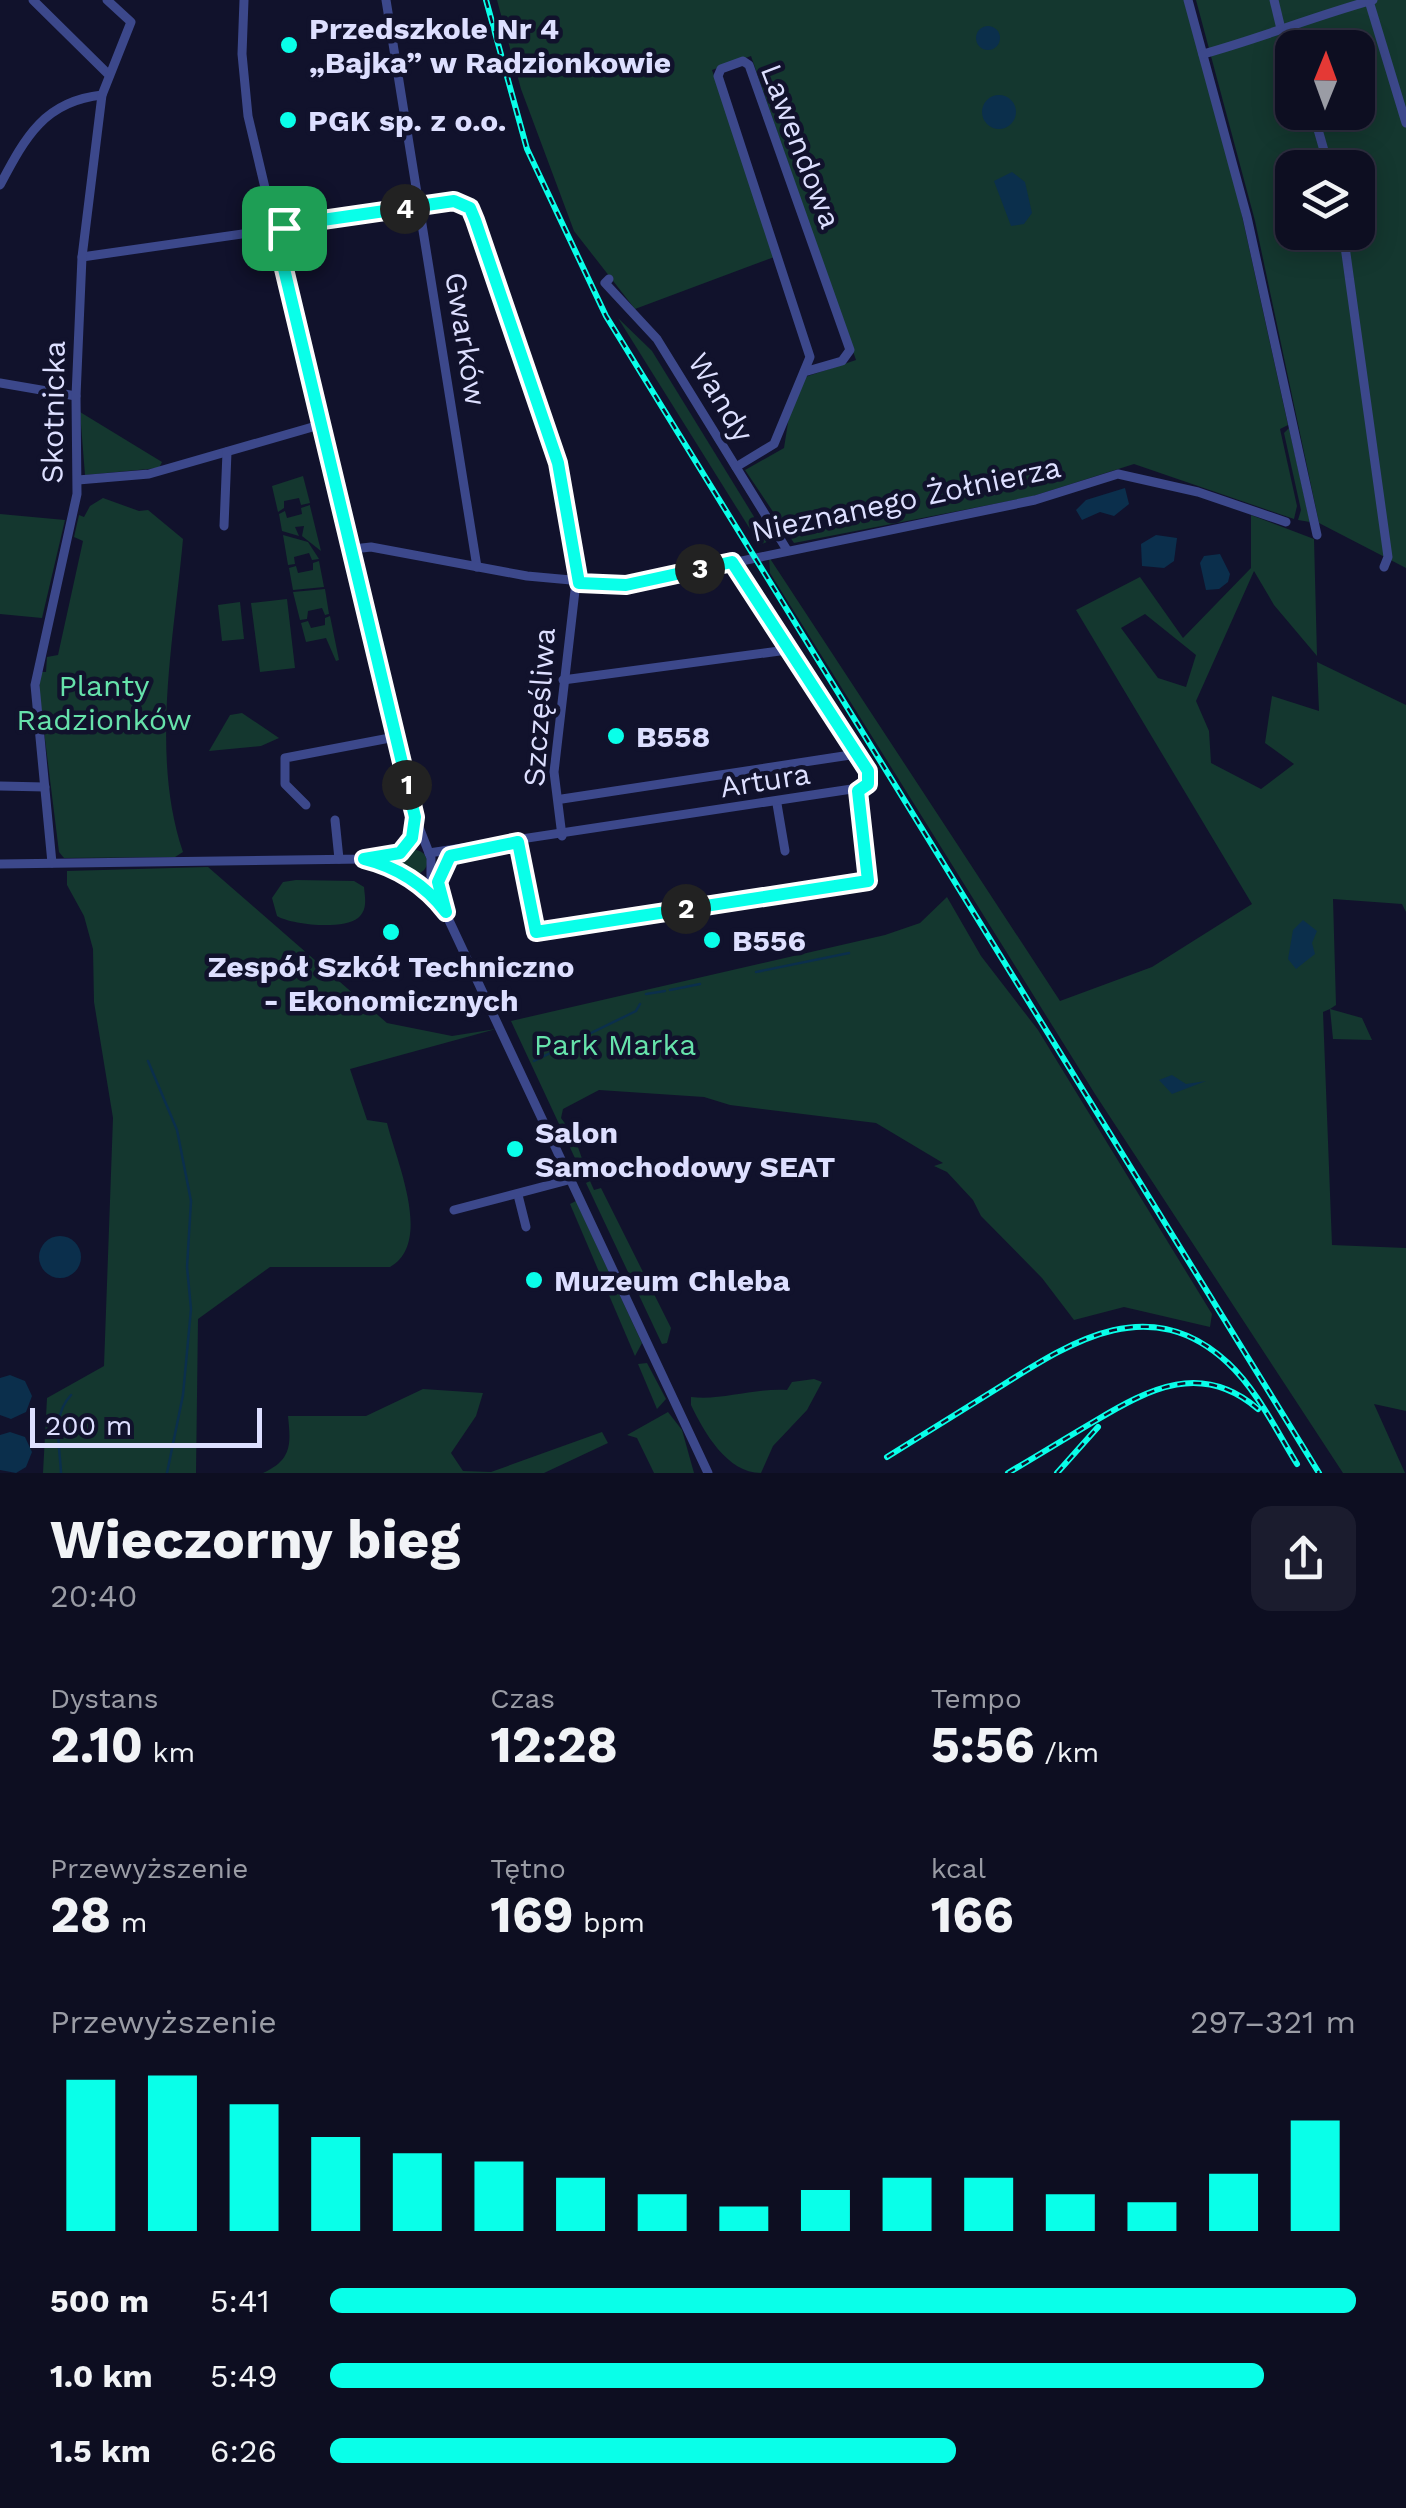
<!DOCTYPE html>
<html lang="pl">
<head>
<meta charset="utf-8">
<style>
	:root { --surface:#0d0e21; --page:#1b1c2e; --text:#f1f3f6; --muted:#9a9ca5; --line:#2d2e3f; --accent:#09ffe9 }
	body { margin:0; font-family:"Work Sans",sans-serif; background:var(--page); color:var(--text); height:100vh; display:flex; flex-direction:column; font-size:38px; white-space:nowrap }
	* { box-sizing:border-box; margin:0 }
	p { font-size:32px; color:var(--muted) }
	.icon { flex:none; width:55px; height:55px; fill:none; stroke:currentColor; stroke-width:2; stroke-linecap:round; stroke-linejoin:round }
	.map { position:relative; height:1473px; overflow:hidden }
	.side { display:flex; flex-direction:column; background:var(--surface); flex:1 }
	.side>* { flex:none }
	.needle { width:65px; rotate:1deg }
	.tools { position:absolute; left:1275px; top:30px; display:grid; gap:20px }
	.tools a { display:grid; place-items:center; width:100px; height:100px; border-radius:20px; background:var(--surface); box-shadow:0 5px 25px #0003,0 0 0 2px var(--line); font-size:50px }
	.scale { position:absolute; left:30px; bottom:25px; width:232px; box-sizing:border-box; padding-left:10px; border:5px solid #dddfff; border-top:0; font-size:28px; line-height:35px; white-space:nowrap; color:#dddfff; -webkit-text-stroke:8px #11122c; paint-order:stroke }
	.pin { position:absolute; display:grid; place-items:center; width:85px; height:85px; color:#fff; margin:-42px; border-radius:20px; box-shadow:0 5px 15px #0006 }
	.km { position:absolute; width:50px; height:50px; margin:-25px; border-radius:50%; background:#222; color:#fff; font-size:28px; line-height:50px; text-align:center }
	.round { display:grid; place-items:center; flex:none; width:105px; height:105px; border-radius:20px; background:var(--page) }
	.head { display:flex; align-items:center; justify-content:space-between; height:170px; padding:0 50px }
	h1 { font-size:55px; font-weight:700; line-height:75px }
	.stats { display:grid; grid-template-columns:repeat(3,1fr); gap:15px; height:170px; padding:10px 50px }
	.stats div { display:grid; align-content:center }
	.stats b { font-size:50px; font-weight:700 }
	.stats small { font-size:28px; font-weight:400 }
	.stats p { font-size:28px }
	.chart { height:280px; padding:20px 50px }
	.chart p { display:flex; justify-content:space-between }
	.chart svg { width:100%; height:180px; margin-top:10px; stroke:var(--accent); stroke-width:6 }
	ul { padding:0 50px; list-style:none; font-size:32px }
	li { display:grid; grid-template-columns:160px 120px 1fr; align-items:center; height:75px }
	li i { height:25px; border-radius:12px; background:var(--accent) }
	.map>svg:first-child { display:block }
	.green { fill:#14372f; fill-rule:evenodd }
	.water { fill:#0b2f4c }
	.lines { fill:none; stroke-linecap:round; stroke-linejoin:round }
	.stream { stroke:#0b2f4c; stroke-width:2.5 }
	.minor { stroke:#3c488b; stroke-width:9 }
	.rail-casing { stroke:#09ffe9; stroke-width:6 }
	.rail { stroke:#11122c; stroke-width:2.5; stroke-dasharray:8; stroke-linecap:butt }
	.route-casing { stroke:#fff; stroke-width:20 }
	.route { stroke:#09ffe9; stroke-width:12 }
	.poi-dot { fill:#09ffe9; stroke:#11122c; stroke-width:4 }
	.labels { text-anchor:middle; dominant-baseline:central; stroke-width:9; stroke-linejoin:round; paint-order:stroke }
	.poi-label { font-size:30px; font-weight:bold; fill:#dddfff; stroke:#11122c; text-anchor:start }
	.street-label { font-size:30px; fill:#dddfff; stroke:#11122c }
	.park-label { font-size:30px; fill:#66e2ab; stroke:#11122c }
</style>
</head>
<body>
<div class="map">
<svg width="1406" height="1473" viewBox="0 0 1406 1473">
	<rect width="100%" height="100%" fill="#11122c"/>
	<!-- green -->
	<g class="green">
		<polygon points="497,0 1184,0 1239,202 1288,425 1280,429 1297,506 1294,519 1134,464 1030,497 794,543 745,470 784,448 789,416 805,377 856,360 751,56 712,70 777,256 635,309 574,231 521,89"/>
		<path d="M1196,0H1406V568L1319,523L1255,221ZM1292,48H1358V112H1292ZM1292,168H1358V232H1292Z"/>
		<polygon points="618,318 652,351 769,541 760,545"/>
		<polygon points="80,412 162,462 159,468 85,475"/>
		<polygon points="1289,428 1310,522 1298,520 1301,510 1284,433"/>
		<polygon points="303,476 310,503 301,505 299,498 284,501 284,508 278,512 272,486"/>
		<path d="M103,498L139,511L148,510L183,539C174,639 150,755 183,852L175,857L64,858L59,852L39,691L41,672H46L47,657L58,655L83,541L74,537L79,515L84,517L90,506Z"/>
		<polygon points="310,505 310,506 321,551 302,536 304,526 295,527 299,536 282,531 279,514 285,511 287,518 302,514 301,508"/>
		<polygon points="0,514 65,520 42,618 0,614"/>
		<path d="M1251,515L1314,539L1317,656L1274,605L1254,571L1196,701L1209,731L1211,763L1261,789L1294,764L1265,743L1272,696L1319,711L1317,662L1406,705V912L1402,904L1333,899L1336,1005L1330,1009L1362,1018L1372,1040L1333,1039L1330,1009L1323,1012L1332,1245L1406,1248V1411L1374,1404L1405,1473H1343L1095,1094L770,573L769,557L1060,1001L1152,967L1252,904L1076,610L1140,577L1183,638L1251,568ZM1145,614L1196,655L1186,687L1158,678L1121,628Z"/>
		<polygon points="283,535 308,542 319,559 312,560 309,553 294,557 295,564 288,565"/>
		<polygon points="319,561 324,587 293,590 289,568 296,566 298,573 313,570 313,563"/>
		<polygon points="325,589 329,614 325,615 322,608 308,611 307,619 300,620 293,592"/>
		<polygon points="287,599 295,668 260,672 251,603"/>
		<polygon points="240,602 244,639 222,641 218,605"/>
		<polygon points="330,616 339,660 336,661 326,638 306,642 301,623 308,621 311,628 325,625 325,618"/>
		<polygon points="242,713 279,738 261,746 209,751 230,715"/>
		<circle cx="415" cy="862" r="12"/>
		<path d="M208,867L387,1023L452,1036L496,1029L350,1069L367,1120L387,1123C397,1163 433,1243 390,1267H270L198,1319L196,1473H43L47,1398L104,1366L113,1118L94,1002L93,949L84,916L67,885V871Z"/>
		<path d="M296,880L354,881L364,887C365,898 368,910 358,918C343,930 292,925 277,916L272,898L283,882Z"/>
		<polygon points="947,897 981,956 1038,1030 1212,1314 1210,1327 1124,1307 1074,1320 1042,1278 981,1216 973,1200 947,1172 934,1166 943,1163 876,1123 730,1105 704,1097 599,1090 563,1109 561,1118 574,1136 585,1167 580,1169 511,1021 885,935 920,923"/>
		<polygon points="590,1181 594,1190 601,1188 671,1328 667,1343 662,1344 586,1183"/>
		<polygon points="576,1201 642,1343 635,1356 570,1204"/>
		<polygon points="647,1363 666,1399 657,1409 638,1364"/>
		<path d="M814,1379L822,1382L807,1410L773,1446L761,1473C727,1473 704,1432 691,1405V1397C721,1401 753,1388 787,1390L792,1382Z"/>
		<path d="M423,1389L483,1393L476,1416L451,1453L463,1471L491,1472L602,1432L608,1443L544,1473H263C292,1460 291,1444 288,1416H366Z"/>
		<polygon points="668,1412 682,1430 694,1473 654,1473 637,1438 627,1435"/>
	</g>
	<!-- water -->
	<g class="water">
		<circle cx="988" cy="38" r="12"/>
		<circle cx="999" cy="112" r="17"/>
		<polygon points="1012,172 1025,182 1032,213 1024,224 1011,226 994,181"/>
		<polygon points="1125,488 1129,504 1114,516 1100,512 1082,520 1076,510 1086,500"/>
		<polygon points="1156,535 1177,538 1174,561 1164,568 1142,566 1141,544"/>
		<polygon points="1220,554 1230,574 1228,582 1219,589 1206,590 1200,563 1204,556"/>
		<polygon points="1303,920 1317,931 1312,943 1315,954 1296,969 1288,959 1293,930"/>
		<polygon points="1172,1075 1186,1084 1206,1081 1172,1094 1159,1080"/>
		<circle cx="60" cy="1257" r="21"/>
		<polygon points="10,1375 25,1381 32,1396 26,1412 11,1419 0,1415 0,1378"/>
		<polygon points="10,1432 25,1437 32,1452 26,1467 16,1473 0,1470 0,1435"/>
	</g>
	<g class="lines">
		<!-- stream -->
		<g class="stream">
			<polyline points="756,972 849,953"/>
			<polyline points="670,990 700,984"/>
			<polyline points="646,994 665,991"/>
			<polyline points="148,1061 177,1130 191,1201 187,1267 191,1309 183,1395 167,1473"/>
			<polyline points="534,1061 636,1011 640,1004"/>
			<path d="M61,1473C60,1446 51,1416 71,1395"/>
		</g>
		<!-- minor -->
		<g class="minor">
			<polyline points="33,0 107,73"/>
			<polyline points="244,0 242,54 248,116 395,737 415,817 431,858 431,882 708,1473"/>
			<polyline points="386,0 477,567"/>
			<polyline points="1188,0 1247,217 1317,535"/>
			<polyline points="1274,0 1281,29"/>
			<polyline points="1369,1 1406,123"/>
			<polyline points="1288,31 1293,48"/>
			<path d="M1203,54C1261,38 1315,16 1373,0"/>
			<polyline points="1313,112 1329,168"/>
			<path d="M0,185C25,138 44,101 102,95"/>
			<polyline points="1343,232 1388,557 1384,567"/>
			<polyline points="82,257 464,202 475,220 562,475 579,583"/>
			<polyline points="609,279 605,283 657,339 787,550"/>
			<polyline points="0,383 76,396"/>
			<polyline points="736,467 774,444 810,357 718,76 721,69 743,61 749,65 850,350 842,361 804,372"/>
			<polyline points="78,480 149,474 323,424"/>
			<polyline points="224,526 227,452"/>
			<polyline points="353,549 371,547 527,576 626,585 1035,500 1118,474 1198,492 1286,522"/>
			<polyline points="563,680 787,650"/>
			<polyline points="0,786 45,787"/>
			<polyline points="562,799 857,754"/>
			<polyline points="777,804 785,851"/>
			<polyline points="306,805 285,784 285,758 395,737"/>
			<polyline points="335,820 339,859"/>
			<polyline points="562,836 554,772 576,582"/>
			<polyline points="519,842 533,928 543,932 866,882 869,874 858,791"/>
			<polyline points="429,853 865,787 868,771 732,562"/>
			<polyline points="371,861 398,872 438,901"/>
			<polyline points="52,863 35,685 77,494 76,396 82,257 102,95 131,22 107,0"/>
			<polyline points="0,864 364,859 400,853 411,838 414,819"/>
			<polyline points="440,890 439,873 450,857"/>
			<polyline points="518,1195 526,1227"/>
			<polyline points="454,1210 572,1179"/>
		</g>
		<defs>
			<g id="rail">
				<polyline points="486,0 527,149 606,316 1319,1473"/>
				<path d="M887,1457C924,1434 961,1411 998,1388C1071,1342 1149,1290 1228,1363C1257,1390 1276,1430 1297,1464"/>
				<path d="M1008,1473C1037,1456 1066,1438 1095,1421C1150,1388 1202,1361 1258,1409"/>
				<polyline points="1057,1473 1098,1427"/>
			</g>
		</defs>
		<!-- rail casing -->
		<use href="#rail" class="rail-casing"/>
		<!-- rail -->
		<use href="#rail" class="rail"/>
	</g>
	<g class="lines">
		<defs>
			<path id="route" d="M454,201L470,208L475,220L558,463L579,583L626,585L732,562L868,771V784L858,791L868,881L536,932L518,842L450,856L438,882L446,912C425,885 397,867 364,859L400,853L412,838L415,817L274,227Z"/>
		</defs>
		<!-- route casing -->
		<use href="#route" class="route-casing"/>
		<!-- route -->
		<use href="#route" class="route"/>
	</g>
	<!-- markers -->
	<g class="poi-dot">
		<circle cx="289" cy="45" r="10"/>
		<circle cx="288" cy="120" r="10"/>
		<circle cx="616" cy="736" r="10"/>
		<circle cx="391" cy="932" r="10"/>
		<circle cx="712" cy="940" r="10"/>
		<circle cx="515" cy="1149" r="10"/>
		<circle cx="534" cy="1280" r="10"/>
	</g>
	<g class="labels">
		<!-- poi labels -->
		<g class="poi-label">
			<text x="309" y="28">Przedszkole Nr 4<tspan x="309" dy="34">„Bajka” w Radzionkowie</tspan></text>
			<text x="308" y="120">PGK sp. z o.o.</text>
			<text x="636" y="736">B558</text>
			<text x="732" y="940">B556</text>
			<text x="391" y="966" text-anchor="middle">Zespół Szkół Techniczno<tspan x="391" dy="34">- Ekonomicznych</tspan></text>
			<text x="535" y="1132">Salon<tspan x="535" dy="34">Samochodowy SEAT</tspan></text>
			<text x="554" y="1280">Muzeum Chleba</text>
		</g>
		<!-- street labels -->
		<g class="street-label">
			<text transform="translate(801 146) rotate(69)">Lawendowa</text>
			<text transform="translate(466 339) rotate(81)">Gwarków</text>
			<text transform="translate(721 397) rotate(59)">Wandy</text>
			<text transform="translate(53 412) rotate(-89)">Skotnicka</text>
			<text transform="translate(906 499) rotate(-12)">Nieznanego Żołnierza</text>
			<text transform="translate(539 707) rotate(-86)">Szczęśliwa</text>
			<text transform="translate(765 780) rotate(-9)">Artura</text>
		</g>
		<!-- park labels -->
		<g class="park-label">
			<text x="104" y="685">Planty<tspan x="104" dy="34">Radzionków</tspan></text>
			<text x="615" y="1044">Park Marka</text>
		</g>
	</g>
</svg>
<div class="tools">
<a><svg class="needle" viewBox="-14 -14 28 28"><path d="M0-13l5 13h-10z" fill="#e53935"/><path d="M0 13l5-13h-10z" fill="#9a9ca5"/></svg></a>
<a><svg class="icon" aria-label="layers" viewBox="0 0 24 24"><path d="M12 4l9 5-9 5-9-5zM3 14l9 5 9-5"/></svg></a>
</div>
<div class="scale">200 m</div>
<div class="pin" style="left:284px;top:228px;background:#1e9e55"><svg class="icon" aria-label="arrive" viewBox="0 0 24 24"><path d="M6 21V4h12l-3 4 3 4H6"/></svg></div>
<b class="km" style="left:407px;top:785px">1</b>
<b class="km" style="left:686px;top:909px">2</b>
<b class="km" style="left:700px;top:569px">3</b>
<b class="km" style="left:405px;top:209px">4</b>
</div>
<section class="side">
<div class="head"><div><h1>Wieczorny bieg</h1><p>20:40</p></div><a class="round"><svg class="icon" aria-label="share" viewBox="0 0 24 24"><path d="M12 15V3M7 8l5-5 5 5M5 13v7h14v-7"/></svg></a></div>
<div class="stats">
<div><p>Dystans</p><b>2.10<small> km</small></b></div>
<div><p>Czas</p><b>12:28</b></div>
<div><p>Tempo</p><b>5:56<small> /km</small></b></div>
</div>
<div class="stats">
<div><p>Przewyższenie</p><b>28<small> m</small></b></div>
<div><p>Tętno</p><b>169<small> bpm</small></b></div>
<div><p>kcal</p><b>166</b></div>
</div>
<div class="chart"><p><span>Przewyższenie</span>297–321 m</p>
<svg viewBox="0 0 160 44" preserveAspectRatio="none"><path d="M5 44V7M15 44V6M25 44V13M35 44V21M45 44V25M55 44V27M65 44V31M75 44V35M85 44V38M95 44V34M105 44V31M115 44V31M125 44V35M135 44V37M145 44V30M155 44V17"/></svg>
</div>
<ul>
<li><b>500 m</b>5:41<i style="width:100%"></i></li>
<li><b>1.0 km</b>5:49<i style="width:91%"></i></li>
<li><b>1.5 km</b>6:26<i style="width:61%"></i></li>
</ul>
</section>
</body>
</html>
